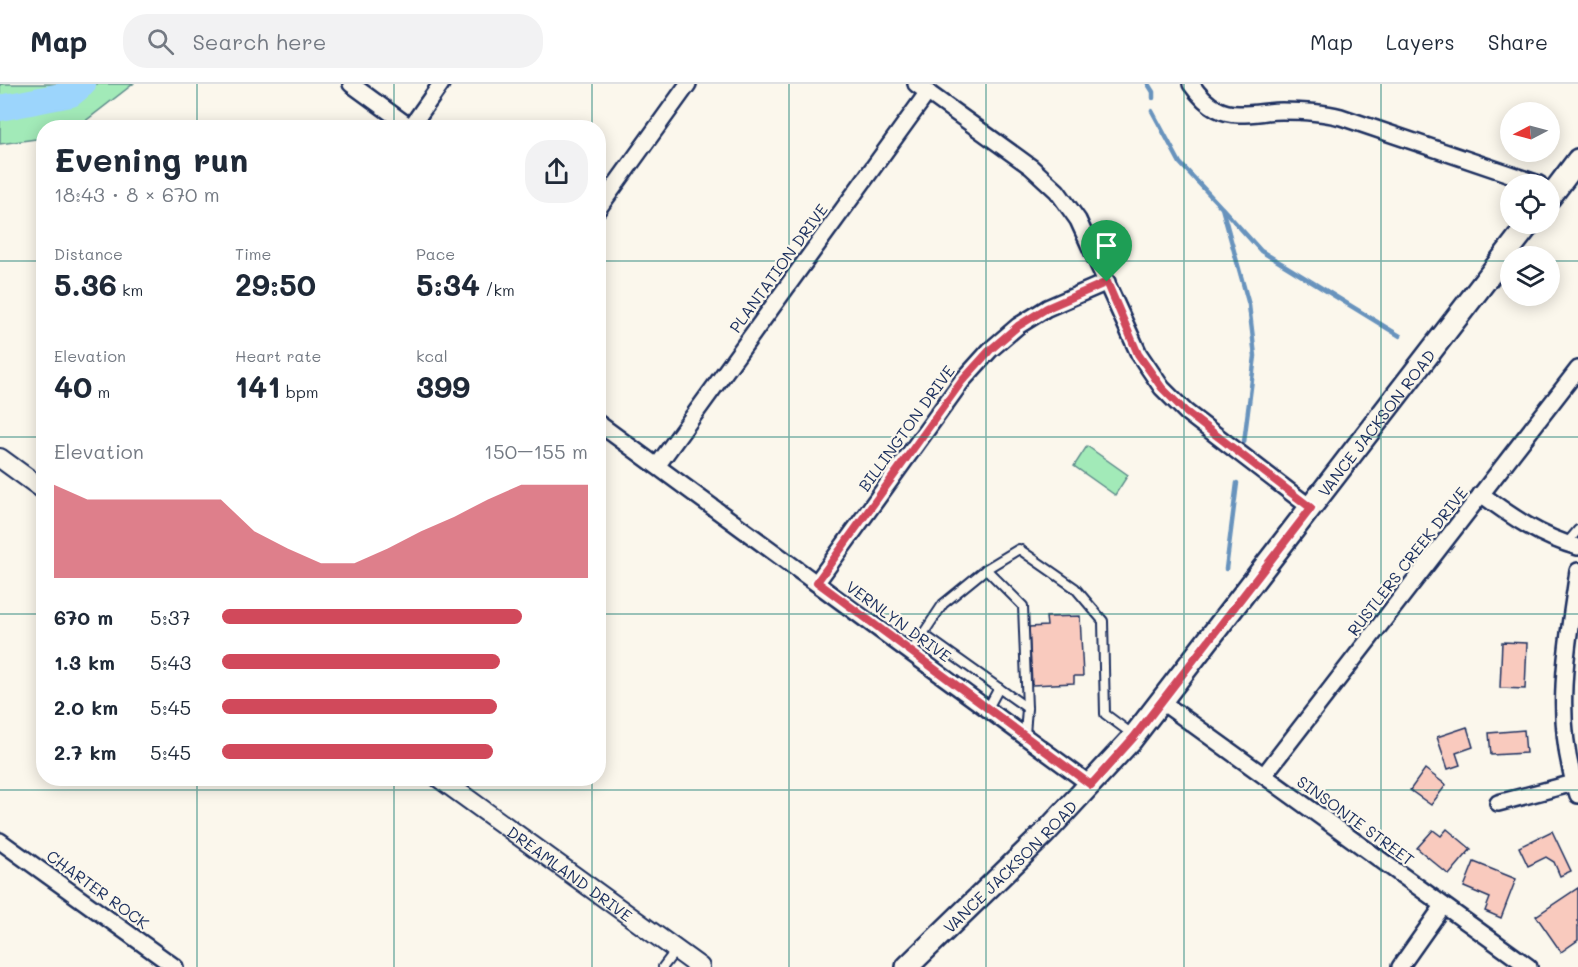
<!DOCTYPE html>
<html lang="en">
<head>
<meta charset="utf-8">
<style>
	:root { --surface:#fff; --page:#f2f2f3; --text:#1f2937; --muted:#747a83; --line:#e0e1e3; --accent:#d1495b }
	body { margin:0; font-family:Mali,sans-serif; background:var(--page); color:var(--text); height:100vh; display:flex; flex-direction:column; font-size:22px; white-space:nowrap }
	* { box-sizing:border-box; margin:0 }
	p { font-size:20px; color:var(--muted) }
	.icon { flex:none; width:33px; height:33px; fill:none; stroke:currentColor; stroke-width:2; stroke-linecap:round; stroke-linejoin:round }
	.map { position:relative; flex:1; overflow:hidden }
	.sheet { position:absolute; left:36px; top:36px; width:570px; height:666px; display:flex; flex-direction:column; background:var(--surface); border-radius:24px; box-shadow:0 3px 15px #0003 }
	.sheet>* { flex:none }
	.needle { width:39px; rotate:264deg }
	.fabs { position:absolute; left:1500px; top:18px; display:grid; gap:12px }
	.fabs a { display:grid; place-items:center; width:60px; height:60px; border-radius:50%; background:var(--surface); box-shadow:0 3px 15px #0003; font-size:30px }
	.pin { position:absolute; display:grid; place-items:center; width:51px; height:51px; color:#fff; margin:-62px -26px; border-radius:50% 50% 50% 0; rotate:-45deg; box-shadow:0 0 6px #0007 }
	.pin .icon { rotate:45deg }
	.round { display:grid; place-items:center; flex:none; width:63px; height:63px; border-radius:24px; background:var(--page) }
	.overview { display:flex; align-items:center; justify-content:space-between; height:102px; padding:0 18px }
	h1 { font-size:33px; font-weight:700; line-height:45px }
	.figures { display:grid; grid-template-columns:repeat(3,1fr); gap:9px; height:102px; padding:6px 18px }
	.figures div { display:grid; align-content:center }
	.figures b { font-size:30px; font-weight:700 }
	.figures small { font-size:16px; font-weight:400 }
	.figures p { font-size:16px }
	.chart { height:168px; padding:12px 18px }
	.chart p { display:flex; justify-content:space-between }
	.chart svg { width:100%; height:108px; margin-top:6px; fill:var(--accent); opacity:.7 }
	ul { padding:0 18px; list-style:none; font-size:20px }
	li { display:grid; grid-template-columns:96px 72px 1fr; align-items:center; height:45px }
	li i { height:15px; border-radius:8px; background:var(--accent) }
	header { display:flex; align-items:center; gap:36px; box-sizing:border-box; height:84px; padding:0 30px; background:var(--surface); border-bottom:2px solid var(--line) }
	header strong { font-size:28px }
	nav { display:flex; gap:33px; margin-inline-start:auto; font-size:21px }
	.search { width:420px; height:54px; background:var(--page); display:flex; align-items:center; gap:15px; box-sizing:border-box; padding:0 21px; border-radius:24px; color:var(--muted); font-size:22px }
	.map>svg:first-child { display:block }
	.green { fill:#a2eab8; stroke:#5e8c8b; stroke-width:1.5 }
	.lines { fill:none; stroke-linecap:round; stroke-linejoin:round }
	.stream { stroke:#6893bd; stroke-width:4.5 }
	.river { stroke:#9cd5fc; stroke-width:26 }
	.building { fill:#f9cabe; stroke:#1b2f5e; stroke-width:1.5 }
	.service-casing { stroke:#1b2f5e; stroke-width:12 }
	.minor-casing { stroke:#1b2f5e; stroke-width:20 }
	.tertiary-casing { stroke:#1b2f5e; stroke-width:22 }
	.secondary-casing { stroke:#1b2f5e; stroke-width:26 }
	.service { stroke:#fbf7ec; stroke-width:8 }
	.minor { stroke:#fbf7ec; stroke-width:15 }
	.tertiary { stroke:#fbf7ec; stroke-width:18 }
	.secondary { stroke:#fbf7ec; stroke-width:21 }
	.route-casing { stroke:#fff; stroke-width:12 }
	.route { stroke:#d1495b; stroke-width:8 }
	.grid { fill:none; stroke:#0f766e; stroke-width:1.5; stroke-opacity:0.55 }
	.labels { text-anchor:middle; dominant-baseline:central; stroke-width:4.5; stroke-linejoin:round; paint-order:stroke }
	.street-label { font-size:16px; fill:#1b2f5e; stroke:#fbf7ec }
</style>
</head>
<body>
<header>
<strong>Map</strong>
<div class="search"><svg class="icon" aria-label="search" viewBox="0 0 24 24"><circle cx="10" cy="10" r="6"/><path d="M15 15l6 6"/></svg>Search here</div>
<nav><a>Map</a><a>Layers</a><a>Share</a></nav>
</header>
<div class="map">
<svg width="1578" height="883" viewBox="0 0 1578 883">
	<rect width="100%" height="100%" fill="#fbf7ec"/>
	<filter id="ink" filterUnits="userSpaceOnUse"><feTurbulence type="fractalNoise" baseFrequency=".0167" numOctaves="2"/><feDisplacementMap in="SourceGraphic" scale="12" xChannelSelector="R" yChannelSelector="G"/><feConvolveMatrix kernelMatrix="1 2 1 2 8 2 1 2 1" color-interpolation-filters="sRGB"/></filter>
	<g filter="url(#ink)">
		<!-- green -->
		<g class="green">
			<polygon points="0,0 133,0 84,38 70,43 44,44 43,54 0,60"/>
			<polygon points="1087,362 1128,391 1115,411 1074,382"/>
		</g>
		<g class="lines">
			<!-- stream -->
			<g class="stream">
				<polyline points="1148,0 1153,8 1153,14"/>
				<polyline points="1152,27 1180,79 1222,124 1249,221 1255,272 1244,358"/>
				<polyline points="1223,125 1261,167 1400,252"/>
				<polyline points="1226,485 1237,399"/>
			</g>
			<!-- river -->
			<polyline class="river" points="0,24 71,10 83,0"/>
		</g>
		<!-- building -->
		<g class="building">
			<polygon points="1080,532 1083,592 1074,592 1074,599 1032,601 1029,543 1047,542 1046,533"/>
			<polygon points="1502,558 1527,559 1525,605 1500,604"/>
			<polygon points="1467,643 1473,663 1456,669 1460,681 1448,685 1437,653"/>
			<polygon points="1524,646 1526,669 1491,671 1489,649"/>
			<polygon points="1425,685 1446,701 1431,721 1410,706"/>
			<polygon points="1447,745 1471,765 1449,791 1417,764 1433,746 1441,752"/>
			<polygon points="1552,747 1571,787 1560,792 1554,778 1546,773 1528,782 1519,763"/>
			<polygon points="1474,778 1516,795 1501,834 1485,827 1490,814 1464,803"/>
			<polygon points="1578,804 1578,856 1561,868 1536,832"/>
		</g>
		<g class="lines">
			<defs>
				<g id="service">
					<polyline points="1566,460 1578,446"/>
					<polyline points="986,485 1023,522 1027,624 1025,651"/>
					<polyline points="923,550 1027,624"/>
					<polyline points="911,568 943,520 986,485 1019,465 1075,504 1103,537 1105,630 1132,650"/>
					<polyline points="988,624 999,604"/>
					<polyline points="663,883 676,866"/>
				</g>
				<g id="minor">
					<polyline points="351,0 410,43"/>
					<polyline points="916,0 1031,83 1057,107 1078,136 1139,270 1162,304 1186,328 1311,424"/>
					<path d="M1191,0C1198,10 1207,20 1217,25C1235,35 1262,27 1282,27C1302,27 1322,28 1341,33L1539,100"/>
					<polyline points="410,44 441,0"/>
					<polyline points="598,125 688,0"/>
					<polyline points="598,339 1091,701"/>
					<polyline points="657,382 928,8"/>
					<path d="M1481,410C1512,433 1541,453 1578,463"/>
					<path d="M1578,487C1567,565 1552,634 1578,711"/>
					<polyline points="817,498 962,297 990,266 1018,242 1047,224 1107,198"/>
					<polyline points="1162,618 1529,883"/>
					<polyline points="1264,691 1578,285"/>
					<polyline points="1498,719 1574,699"/>
					<polyline points="0,757 175,883"/>
					<polyline points="1400,883 1443,822"/>
				</g>
				<g id="tertiary">
					<polyline points="0,374 44,406"/>
					<path id="s1" d="M439,694L700,883"/>
				</g>
				<g id="secondary">
					<polyline points="1550,113 1578,76"/>
					<path id="s2" d="M907,883L1044,750L1131,656L1529,140"/>
				</g>
			</defs>
			<!-- service casing -->
			<use href="#service" class="service-casing"/>
			<!-- minor casing -->
			<use href="#minor" class="minor-casing"/>
			<!-- tertiary casing -->
			<use href="#tertiary" class="tertiary-casing"/>
			<!-- secondary casing -->
			<use href="#secondary" class="secondary-casing"/>
			<!-- service -->
			<use href="#service" class="service"/>
			<!-- minor -->
			<use href="#minor" class="minor"/>
			<!-- tertiary -->
			<use href="#tertiary" class="tertiary"/>
			<!-- secondary -->
			<use href="#secondary" class="secondary"/>
		</g>
	</g>
	<g class="lines" filter="url(#ink)">
		<defs>
			<polygon id="route" points="1107,198 1138,270 1162,304 1186,328 1311,424 1134,653 1091,701 817,498 962,297 990,266 1018,242 1047,224"/>
		</defs>
		<!-- route casing -->
		<use href="#route" class="route-casing"/>
		<!-- route -->
		<use href="#route" class="route"/>
	</g>
	<!-- grid -->
	<path class="grid" d="M197,0V44M394,0V44M592,0V44M789,0V883M986,0V883M1184,0V883M1381,0V883M0,177H44M598,177H1510M1550,177H1578M0,353H44M598,353H1578M0,530H44M598,530H1578M197,694V883M394,694V883M592,694V883M0,706H1578"/>
	<g class="labels">
		<!-- street labels -->
		<g class="street-label">
			<text transform="translate(778 184) rotate(-54)">PLANTATION DRIVE</text>
			<text stroke="none"><textPath href="#s2" startOffset="720">VANCE JACKSON ROAD</textPath></text>
			<text transform="translate(906 344) rotate(-54)">BILLINGTON DRIVE</text>
			<text transform="translate(1407 477) rotate(-52)">RUSTLERS CREEK DRIVE</text>
			<text transform="translate(899 537) rotate(36)">VERNLYN DRIVE</text>
			<text transform="translate(1356 736) rotate(36)">SINSONTE STREET</text>
			<text stroke="none"><textPath href="#s2" startOffset="144">VANCE JACKSON ROAD</textPath></text>
			<text stroke="none"><textPath href="#s1" startOffset="162">DREAMLAND DRIVE</textPath></text>
			<text transform="translate(98 805) rotate(36)">CHARTER ROCK</text>
		</g>
	</g>
</svg>
<div class="fabs">
<a><svg class="needle" viewBox="-14 -14 28 28"><path d="M0-13l5 13h-10z" fill="#e53935"/><path d="M0 13l5-13h-10z" fill="#747a83"/></svg></a>
<a><svg class="icon" aria-label="locate" viewBox="0 0 24 24"><circle cx="12" cy="12" r="6"/><path d="M12 2v4M12 18v4M2 12h4M18 12h4"/></svg></a>
<a><svg class="icon" aria-label="layers" viewBox="0 0 24 24"><path d="M12 4l9 5-9 5-9-5zM3 14l9 5 9-5"/></svg></a>
</div>
<div class="pin" style="left:1107px;top:198px;background:#1e9e55"><svg class="icon" aria-label="arrive" viewBox="0 0 24 24"><path d="M6 21V4h12l-3 4 3 4H6"/></svg></div>
<section class="sheet">
<div class="overview"><div><h1>Evening run</h1><p>18:43 · 8 × 670 m</p></div><a class="round"><svg class="icon" aria-label="share" viewBox="0 0 24 24"><path d="M12 15V3M7 8l5-5 5 5M5 13v7h14v-7"/></svg></a></div>
<div class="figures">
<div><p>Distance</p><b>5.36<small> km</small></b></div>
<div><p>Time</p><b>29:50</b></div>
<div><p>Pace</p><b>5:34<small> /km</small></b></div>
</div>
<div class="figures">
<div><p>Elevation</p><b>40<small> m</small></b></div>
<div><p>Heart rate</p><b>141<small> bpm</small></b></div>
<div><p>kcal</p><b>399</b></div>
</div>
<div class="chart"><p><span>Elevation</span>150–155 m</p>
<svg viewBox="0 0 160 44" preserveAspectRatio="none"><path d="M0 44V6L10 12L20 12L30 12L40 12L50 12L60 25L70 32L80 38L90 38L100 32L110 25L120 19L130 12L140 6L150 6L160 6V44z"/></svg>
</div>
<ul>
<li><b>670 m</b>5:37<i style="width:82%"></i></li>
<li><b>1.3 km</b>5:43<i style="width:76%"></i></li>
<li><b>2.0 km</b>5:45<i style="width:75%"></i></li>
<li><b>2.7 km</b>5:45<i style="width:74%"></i></li>
</ul>
</section>
</div>
</body>
</html>
